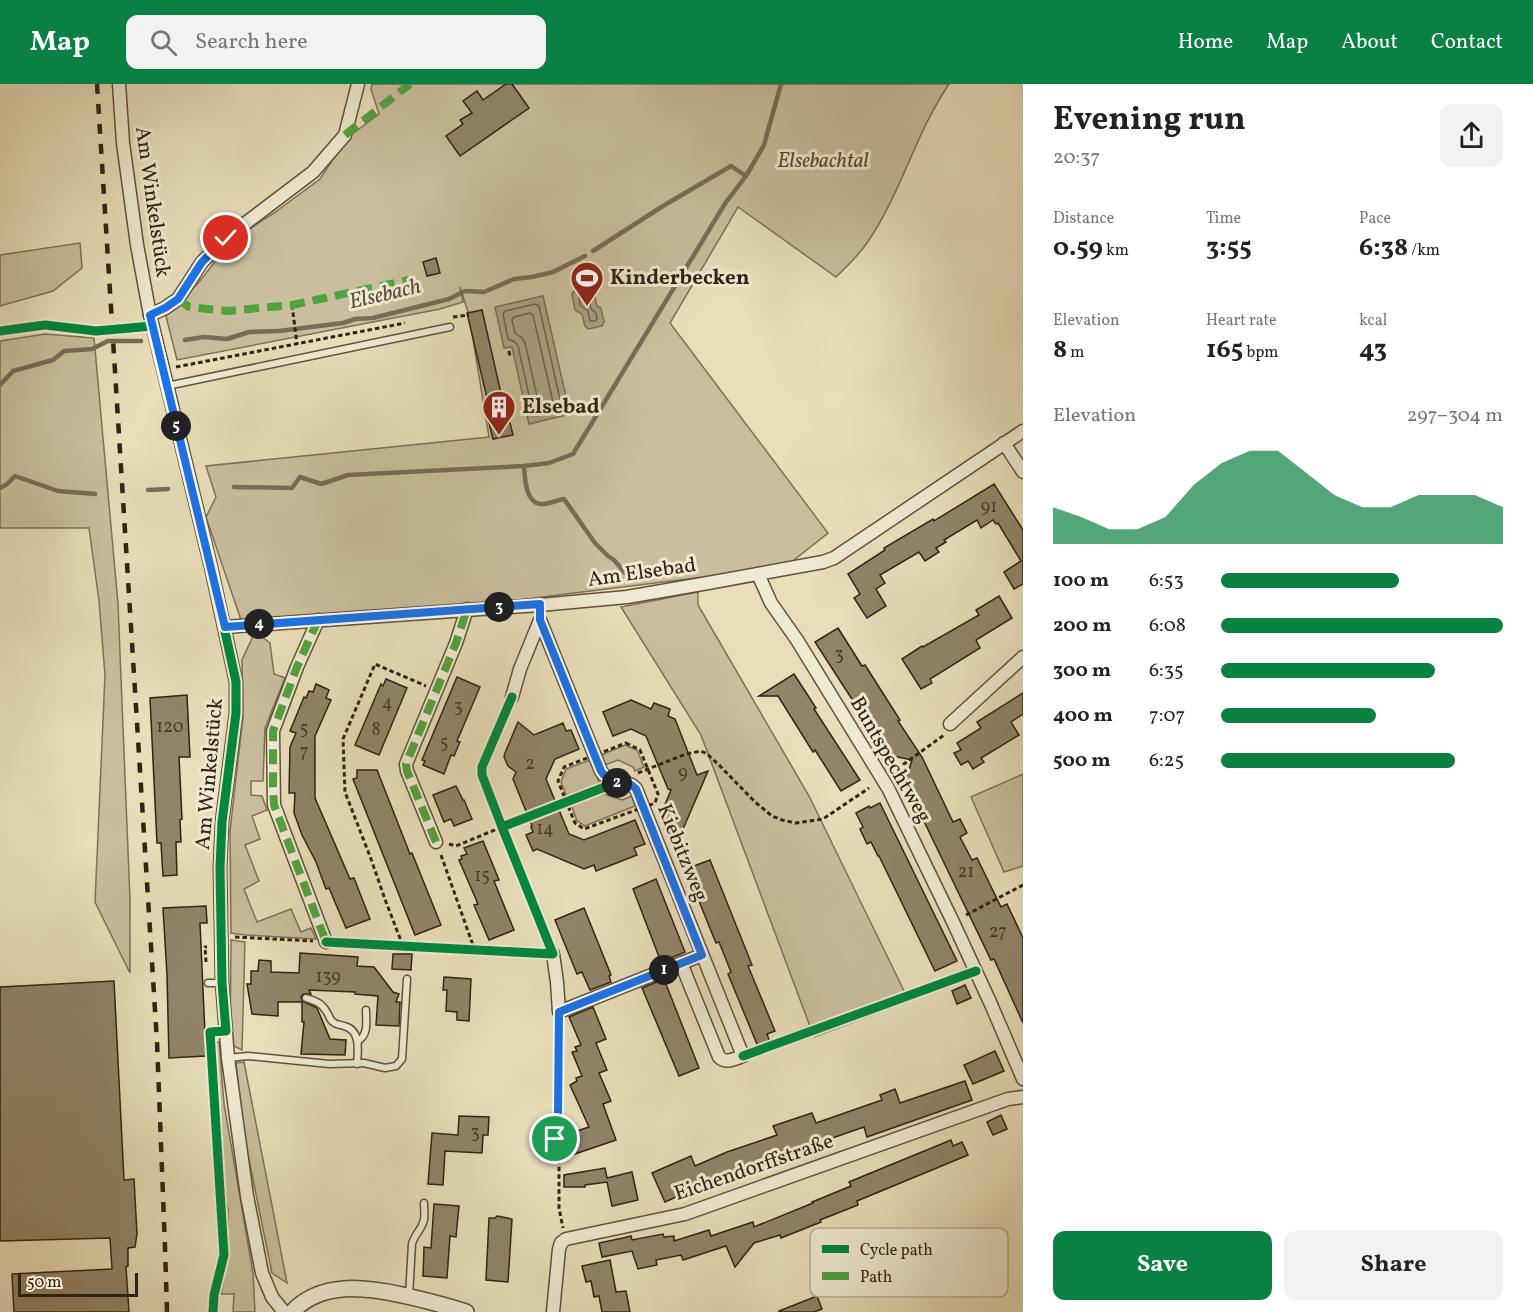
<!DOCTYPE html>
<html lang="en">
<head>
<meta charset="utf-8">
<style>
	:root { --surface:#fff; --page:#f2f2f2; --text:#222; --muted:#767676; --accent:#0b8043 }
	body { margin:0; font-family:Vollkorn,serif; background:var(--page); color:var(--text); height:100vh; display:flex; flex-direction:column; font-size:22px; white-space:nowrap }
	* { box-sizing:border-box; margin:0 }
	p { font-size:20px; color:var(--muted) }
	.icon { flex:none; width:33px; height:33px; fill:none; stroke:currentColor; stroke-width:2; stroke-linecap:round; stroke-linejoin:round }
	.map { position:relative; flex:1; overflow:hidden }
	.sheet { display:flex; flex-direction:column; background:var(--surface); width:510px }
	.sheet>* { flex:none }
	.scale { position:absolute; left:18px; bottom:15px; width:120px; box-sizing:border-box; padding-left:6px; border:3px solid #332212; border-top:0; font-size:16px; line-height:21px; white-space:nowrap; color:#332212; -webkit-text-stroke:4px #f0ead2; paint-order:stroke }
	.pin { position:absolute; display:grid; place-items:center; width:51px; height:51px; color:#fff; margin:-26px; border:3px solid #fff; border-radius:50%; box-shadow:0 2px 6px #0007 }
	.km { position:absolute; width:30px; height:30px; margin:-15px; border-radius:50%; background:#222; color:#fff; font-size:16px; line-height:30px; text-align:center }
	.round { display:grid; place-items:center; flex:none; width:63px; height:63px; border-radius:12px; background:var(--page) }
	.summary { display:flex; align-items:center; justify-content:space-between; height:102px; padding:0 30px }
	h1 { font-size:33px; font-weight:700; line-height:45px }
	.stats { display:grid; grid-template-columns:repeat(3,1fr); gap:9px; height:102px; padding:6px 30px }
	.stats div { display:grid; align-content:center }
	.stats b { font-size:26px; font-weight:700 }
	.stats small { font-size:16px; font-weight:400 }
	.stats p { font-size:16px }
	.chart { height:168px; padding:12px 30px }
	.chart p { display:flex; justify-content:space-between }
	.chart svg { width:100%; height:108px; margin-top:6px; fill:var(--accent); opacity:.7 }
	.button { display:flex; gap:12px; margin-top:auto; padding:12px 30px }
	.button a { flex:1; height:69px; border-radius:12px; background:var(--accent); color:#fff; font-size:24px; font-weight:700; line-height:69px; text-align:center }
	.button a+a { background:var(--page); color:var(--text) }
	ul { padding:0 30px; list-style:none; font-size:20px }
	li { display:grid; grid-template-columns:96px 72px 1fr; align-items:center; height:45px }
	li i { height:15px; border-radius:8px; background:var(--accent) }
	header { display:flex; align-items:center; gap:36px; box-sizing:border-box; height:84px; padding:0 30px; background:var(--accent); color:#fff }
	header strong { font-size:28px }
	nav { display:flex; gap:33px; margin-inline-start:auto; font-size:21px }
	.search { width:420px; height:54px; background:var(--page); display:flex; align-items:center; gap:15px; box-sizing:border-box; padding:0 21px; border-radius:12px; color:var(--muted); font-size:22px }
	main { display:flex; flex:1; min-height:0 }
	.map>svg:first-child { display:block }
	.green { fill:#c9be9d; stroke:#7e7058; stroke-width:1.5 }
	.water { fill:#aa9e81; stroke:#7a6c55; stroke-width:1.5 }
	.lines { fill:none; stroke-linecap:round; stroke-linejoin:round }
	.shore { stroke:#6e604a; stroke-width:1.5 }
	.stream { stroke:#7a6c55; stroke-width:4.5 }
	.building { fill:#918469; stroke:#332212; stroke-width:1.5 }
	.service-casing { stroke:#60513c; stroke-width:9 }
	.minor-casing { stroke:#60513c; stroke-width:15 }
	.tertiary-casing { stroke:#60513c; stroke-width:18 }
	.path { stroke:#332212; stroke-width:3; stroke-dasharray:4.5 3; stroke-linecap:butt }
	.service { stroke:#f0ead2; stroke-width:6 }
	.minor { stroke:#f0ead2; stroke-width:12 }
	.tertiary { stroke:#f0ead2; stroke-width:15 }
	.rail { stroke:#332212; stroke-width:4.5; stroke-dasharray:10 10; stroke-linecap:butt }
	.quiet { stroke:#52a23f; stroke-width:8; stroke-dasharray:15 8; stroke-linecap:butt }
	.cycleway-casing { stroke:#f0ead2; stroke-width:13 }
	.cycleway { stroke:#00873e; stroke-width:9 }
	.route-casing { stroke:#fff; stroke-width:12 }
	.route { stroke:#1a73e8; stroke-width:8 }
	.labels { text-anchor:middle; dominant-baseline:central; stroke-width:6; stroke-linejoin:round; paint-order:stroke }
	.number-label { font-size:18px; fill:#4a3a28 }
	.park-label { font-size:21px; font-style:italic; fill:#584935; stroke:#f0ead2 }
	.street-label { font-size:21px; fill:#332212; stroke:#f0ead2 }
	.poi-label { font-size:21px; font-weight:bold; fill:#332212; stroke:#f0ead2; text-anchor:start }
	.water-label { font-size:22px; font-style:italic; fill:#5d4d39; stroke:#f0ead2 }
	.key { fill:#f0ead2; stroke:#b7ae98; stroke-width:1.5 }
	.key-label { font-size:16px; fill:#332212 }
</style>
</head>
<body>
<header>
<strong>Map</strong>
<div class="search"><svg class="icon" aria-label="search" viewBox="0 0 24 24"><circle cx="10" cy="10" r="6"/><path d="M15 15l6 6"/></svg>Search here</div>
<nav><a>Home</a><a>Map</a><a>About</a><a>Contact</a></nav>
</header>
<main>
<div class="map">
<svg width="1023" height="1228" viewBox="0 0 1023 1228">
	<rect width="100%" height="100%" fill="#e8deba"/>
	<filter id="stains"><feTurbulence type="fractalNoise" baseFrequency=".00333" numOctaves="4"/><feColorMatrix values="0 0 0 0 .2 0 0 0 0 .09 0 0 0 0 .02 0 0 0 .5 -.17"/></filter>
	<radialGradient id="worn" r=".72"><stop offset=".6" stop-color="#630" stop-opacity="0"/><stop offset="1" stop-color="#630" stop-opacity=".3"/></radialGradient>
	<!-- green -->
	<g class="green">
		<path d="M372,0H949C915,50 901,110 867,159C858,172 847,182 836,193L738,123L670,239L828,449L785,483L469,522L242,539L206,433L216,413L206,382L489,353L469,231L460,203L463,218L440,225L177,276L166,232L199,198L232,156L274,129L320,95L347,54L379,30L371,5Z"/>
		<polygon points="80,159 82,184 53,207 0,222 0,171"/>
		<polygon points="45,250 94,254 118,520 130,816 130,889 95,818 105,591 99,517 89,444 0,444 0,257"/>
		<polygon points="698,508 698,521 809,712 909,917 814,953 701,651 621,523"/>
		<polygon points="255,548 270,559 274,590 285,594 265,644 263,697 251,697 251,711 262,712 267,726 252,732 260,755 245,761 259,797 244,805 257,838 291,825 301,848 311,844 316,855 245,851 231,849 230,747 243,633 242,576"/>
		<polygon points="625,661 637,666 644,683 635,687 633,683 618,676 605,681 601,671"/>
		<polygon points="590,676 600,700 567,713 561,698 566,685"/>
		<polygon points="1023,690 1023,782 1004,788 971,713"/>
		<polygon points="603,707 604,710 622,716 632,712 635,722 585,742 577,737 571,720"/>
		<polygon points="231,856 245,858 242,966 230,960"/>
		<polygon points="219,958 224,1020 253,1189 255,1228 233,1228 234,1210 221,1210 228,1171 228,1126 222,1095 214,959"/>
		<polygon points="244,978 287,1199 272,1189 244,1051 236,979"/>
	</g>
	<!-- water -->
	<g class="water">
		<polygon points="590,203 593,205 597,222 601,224 604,238 602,242 588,245 585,242 582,230 575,226 572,210 574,207"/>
		<polygon points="543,212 570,330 529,340 512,263 504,264 495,223"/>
	</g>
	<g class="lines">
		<!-- shore -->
		<g class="shore">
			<polygon points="586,210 589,212 591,225 596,229 597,235 595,237 590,237 588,227 580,221 579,213"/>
			<polygon points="535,220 539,222 562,324 560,326 536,332 533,329 518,262 515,258 508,255 503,230 505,227"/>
			<polygon points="530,229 533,231 553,318 551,321 542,323 539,321 525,259 522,254 515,249 512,236 514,233"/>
		</g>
		<!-- stream -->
		<g class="stream">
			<polyline points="593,167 663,122 731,82 746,92"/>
			<polyline points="185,256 204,253 227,255 249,248 279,247 343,239 355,235 373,234 449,215 465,207 484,208 514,195 532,193 553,188 585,172"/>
			<polyline points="0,301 13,287 53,276 64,267 92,265 108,257 141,257"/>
			<path d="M524,382C525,393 525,418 540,420C548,421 557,416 564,415L595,459L608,472L614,476L625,489L635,492"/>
			<polyline points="234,403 292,404 300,393 321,400 348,391 524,382 549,379 573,370 726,118 746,92 764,61 781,0"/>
			<polyline points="0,404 7,400 15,392 58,407 95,410"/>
			<polyline points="148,406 168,405"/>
		</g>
	</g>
	<!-- building -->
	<g class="building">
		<polygon points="506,0 512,0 529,24 460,72 446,52 463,40 460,36 472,29 463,17 477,7 483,16"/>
		<polygon points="436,174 440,189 427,192 423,178"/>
		<polygon points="482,226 505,327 507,327 513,351 493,355 487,331 491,331 467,229"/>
		<polygon points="994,400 1023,446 1023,500 1014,505 1004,488 1021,477 998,439 996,440 993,436 981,444 977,436 944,456 946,458 936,464 939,468 925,477 919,468 880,491 885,499 876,505 886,522 867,534 854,514 860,510 848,490 885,466 884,464 933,435 934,437"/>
		<polygon points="999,512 1012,534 976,556 980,564 930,595 932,599 921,605 902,575 922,562 923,563 979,531 976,526"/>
		<polygon points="838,544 862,582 865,581 900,636 898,637 922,673 953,738 960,735 967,749 960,753 972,776 977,774 1001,823 1007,820 1023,854 1023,939 994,875 991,876 905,698 912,676 888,671 815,558"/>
		<polygon points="794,590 816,624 814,625 860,696 841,707 815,666 813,668 778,612 759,612"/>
		<polygon points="457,593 480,603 457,657 460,658 454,672 451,671 444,690 423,681 425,677 422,676"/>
		<polygon points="386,595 407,604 379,671 355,661 381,600 383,602"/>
		<polygon points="316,600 329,606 326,614 331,616 315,652 315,714 350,795 354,794 370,835 346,844 329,804 326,805 316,778 302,751 294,729 295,709 289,709 290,663 296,649 290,647 304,613 306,614 309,607 313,608"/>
		<polygon points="1023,609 1023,630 1011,638 1019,651 981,674 984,678 973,685 968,677 961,681 954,669 961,666 957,659 981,644 977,638"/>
		<polygon points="187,611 190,673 179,673 182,735 180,736 181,758 176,758 177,791 163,792 161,759 157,759 150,614"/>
		<polygon points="631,616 651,625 654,619 670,625 668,632 675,635 697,691 708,687 677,759 673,749 667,751 657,727 663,725 671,706 668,705 646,652 631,645 613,652 603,628"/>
		<polygon points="518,638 534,651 563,639 566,647 571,646 579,665 555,675 546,695 569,750 584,756 635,736 645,760 634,764 637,771 596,787 594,781 584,785 537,765 533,767 526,751 533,748 531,743 532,742 513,695 516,688 508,682 504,673 505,669"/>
		<polygon points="357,686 377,686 410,770 412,769 441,841 415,851 353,695 357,694"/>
		<polygon points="456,702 463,716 464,716 472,735 454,742 451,735 444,738 433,711"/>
		<polygon points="880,719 957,877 935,887 879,772 878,772 871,758 867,760 860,745 863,743 856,729 869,722 870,724"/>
		<polygon points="483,757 499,796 494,797 514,846 489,856 474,821 478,820 459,776 462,775 461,772 467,770 464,764"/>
		<polygon points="710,776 752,881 748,882 775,947 767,950 771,961 759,965 728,890 731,888 719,858 716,859 686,785"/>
		<polygon points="656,795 685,868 661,878 633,805"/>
		<polygon points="206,822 207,839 200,839 206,972 169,974 167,891 163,824"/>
		<polygon points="584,824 611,891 609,892 611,898 590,906 582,888 577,890 555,836"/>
		<polygon points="300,869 358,873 357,882 374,883 393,908 399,910 396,918 400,918 399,942 376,941 378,912 355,910 355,908 309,906 311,910 303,910 301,913 302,917 317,924 330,955 346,956 345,971 301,970 304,938 302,938 302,918 278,918 278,932 252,930 247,900 251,900 251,887 258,887 259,876 271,877 271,888 299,889"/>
		<polygon points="393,870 412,870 411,886 392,885"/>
		<polygon points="444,893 471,895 469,937 457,936 457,928 446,927 447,906 443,906"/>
		<polygon points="664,895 699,984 679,992 642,904"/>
		<polygon points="114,897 124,1096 134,1095 137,1150 135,1163 128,1164 128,1182 126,1183 129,1228 14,1228 12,1190 112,1185 110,1154 0,1157 0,903"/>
		<polygon points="965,901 971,914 957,920 952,907"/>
		<polygon points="593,923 606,955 596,959 607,986 599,989 611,1017 603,1020 616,1056 563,1074 556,1054 589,1043 570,1001 577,997 576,994 582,992 572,968 577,967 575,963 581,961 569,933"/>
		<polygon points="995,967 1004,987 973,1000 964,981"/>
		<polygon points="965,997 972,1016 867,1053 864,1043 824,1057 823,1056 734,1087 665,1118 652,1089 691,1072 695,1082 727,1068 777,1051 773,1042 812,1029 816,1039 882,1016 880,1011 895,1005 900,1019"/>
		<polygon points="1001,1031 1007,1045 993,1051 987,1038"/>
		<polygon points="459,1032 489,1033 488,1051 483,1051 482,1069 445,1067 443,1101 428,1100 432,1049 458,1051"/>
		<polygon points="951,1056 953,1062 962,1058 968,1071 857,1117 858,1121 820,1136 821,1138 781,1154 780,1151 754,1159 735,1183 726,1162 683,1176 681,1171 656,1176 657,1181 638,1185 632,1167 602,1173 599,1159 623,1154 631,1152 632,1156 663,1150 664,1153 674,1152 674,1157 709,1146 711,1152 753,1138 754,1143 813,1119 812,1118 851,1102 849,1098"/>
		<polygon points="605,1084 607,1094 632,1088 638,1116 612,1122 607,1098 585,1101 585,1103 564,1103 564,1091"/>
		<polygon points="434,1120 459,1122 456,1153 450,1152 447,1194 423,1192 424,1163 431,1164"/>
		<polygon points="497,1132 512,1135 508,1198 486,1196 489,1134 495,1134"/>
		<polygon points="610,1176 616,1208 626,1207 630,1228 602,1228 599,1212 594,1213 591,1197 586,1198 582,1182"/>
		<polygon points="817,1212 822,1225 814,1228 779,1228 779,1227"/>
	</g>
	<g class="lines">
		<defs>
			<g id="service">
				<polyline points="0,247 45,241 96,247 152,242"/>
				<polyline points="167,302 450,243"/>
				<polyline points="208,899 222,899"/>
				<path d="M306,914C315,917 322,919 326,927C328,929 329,933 331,936C335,941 338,940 344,942C361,946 358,966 357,980"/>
				<polyline points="210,948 226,947"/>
				<path d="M358,957C369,950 366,937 366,926"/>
				<polyline points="228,974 248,972 329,980 364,979 385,984 396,982 402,975 407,895"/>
				<path d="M409,1212L412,1160C414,1151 422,1145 424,1136C425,1131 424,1124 424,1119"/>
				<polyline points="213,1228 214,1211"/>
			</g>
			<g id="minor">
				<polyline points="119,0 123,59 137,161 150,231 211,483 236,598 236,629 222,738 220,784 222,899 228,974 247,1112 262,1189 272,1213 284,1228"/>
				<polyline points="150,231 165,224 178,215 202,178 226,154 313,88 345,51 358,0"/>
				<polyline points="1004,359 1023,388"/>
				<polyline points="758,490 771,519 797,556 888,704 953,838 990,918 1023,995"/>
				<polyline points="318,536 297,583 273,647 274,721 326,858"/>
				<polyline points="225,543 540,521 627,513 708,499 823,478 834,474 1023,347"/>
				<path d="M512,613L520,585L540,536L601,687C615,707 625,692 636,705L743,972C734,975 726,980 719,973L681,879"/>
				<polyline points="950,640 1023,573"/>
				<polyline points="436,758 407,687 406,680 456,559 467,525"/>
				<polyline points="553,870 557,898 559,928 702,871"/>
				<polyline points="553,1228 559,1165 561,1159 566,1155 685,1130 1008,1015 1023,1013"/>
			</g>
			<path id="tertiary" d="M292,1228C321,1197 365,1203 402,1211C424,1216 445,1221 466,1228"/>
		</defs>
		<!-- service casing -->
		<use href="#service" class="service-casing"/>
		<!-- minor casing -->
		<use href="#minor" class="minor-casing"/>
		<!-- tertiary casing -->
		<use href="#tertiary" class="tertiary-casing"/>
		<!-- path -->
		<g class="path">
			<polyline points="292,221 297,260"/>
			<polyline points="453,233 469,231"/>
			<polyline points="509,267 510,273"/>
			<polyline points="176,283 405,239"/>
			<polygon points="626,659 640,666 658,710 655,719 584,745 575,739 558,697 564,683"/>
			<polyline points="897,685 944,651"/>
			<polyline points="638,689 686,670 701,667 707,670 719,681 755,718 772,732 782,736 796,739 823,735 869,704"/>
			<polyline points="449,760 456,762 502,743"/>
			<polyline points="441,771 475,867"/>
			<polyline points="966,831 1023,801"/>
			<polyline points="235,853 313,857"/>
			<polyline points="403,862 386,818 371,775 345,708 343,655 375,580 426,602"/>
			<polyline points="206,878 205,863 207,863"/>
			<polyline points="559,941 558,1030 554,1055 559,1081 559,1124 563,1144"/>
			<polyline points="210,957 224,1171 216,1200"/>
		</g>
		<!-- service -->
		<use href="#service" class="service"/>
		<!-- minor -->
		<use href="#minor" class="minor"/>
		<!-- tertiary -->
		<use href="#tertiary" class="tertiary"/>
		<!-- rail -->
		<polyline class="rail" points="97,0 157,958 165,1163 167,1228"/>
		<!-- quiet -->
		<g class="quiet">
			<polyline points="345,51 410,0"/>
			<polyline points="178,215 189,223 227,227 292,221 409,196"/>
			<polyline points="318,536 297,583 273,647 273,702 274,721 326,858 331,858"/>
			<polyline points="436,758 407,687 406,680 456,559 467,525"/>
		</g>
		<defs>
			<g id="cycleway">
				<polyline points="0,247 45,241 96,247 152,242 211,483 236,598 236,629 222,738 220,784 222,899 226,947 210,948 224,1171 214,1211 213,1228"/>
				<polyline points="512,613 482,683 482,691 502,743 615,699"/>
				<polyline points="326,858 553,870 502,743"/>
				<polyline points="743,972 976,887"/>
			</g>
		</defs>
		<!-- cycleway casing -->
		<use href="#cycleway" class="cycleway-casing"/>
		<!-- cycleway -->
		<use href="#cycleway" class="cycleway"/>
	</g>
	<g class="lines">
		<defs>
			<path id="route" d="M226,154L202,178L178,215L165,224L150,231L225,543L540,520V536L601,687C615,707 625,692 636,705L702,871L559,928L558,1030L555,1055"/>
		</defs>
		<!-- route casing -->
		<use href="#route" class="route-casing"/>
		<!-- route -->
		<use href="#route" class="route"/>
	</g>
	<!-- icons -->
	<defs>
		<symbol id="stadium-pin" viewBox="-11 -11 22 30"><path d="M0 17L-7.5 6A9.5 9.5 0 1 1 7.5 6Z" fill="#8f2418" stroke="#f0ead2"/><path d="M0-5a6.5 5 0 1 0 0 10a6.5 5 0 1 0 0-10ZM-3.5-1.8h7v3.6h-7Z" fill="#fff"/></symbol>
		<symbol id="building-pin" viewBox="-11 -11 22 30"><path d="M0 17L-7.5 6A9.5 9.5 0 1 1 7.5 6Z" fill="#8f2418" stroke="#f0ead2"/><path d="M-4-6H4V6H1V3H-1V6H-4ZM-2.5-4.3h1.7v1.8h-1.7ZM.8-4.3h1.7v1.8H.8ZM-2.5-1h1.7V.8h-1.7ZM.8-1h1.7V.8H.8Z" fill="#fff"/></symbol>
	</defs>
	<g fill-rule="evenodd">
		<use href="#stadium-pin" x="568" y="175" width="38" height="52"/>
		<use href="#building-pin" x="480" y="304" width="38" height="52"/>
	</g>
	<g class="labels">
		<!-- number labels -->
		<g class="number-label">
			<text x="989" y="423">91</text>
			<text x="839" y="571">3</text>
			<text x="387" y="619">4</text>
			<text x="458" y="623">3</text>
			<text x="170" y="643">120</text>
			<text x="304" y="645">5</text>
			<text x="376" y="646">8</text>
			<text x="444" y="659">5</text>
			<text x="304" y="668">7</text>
			<text x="530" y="680">2</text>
			<text x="683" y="689">9</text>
			<text x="545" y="745">14</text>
			<text x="966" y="788">21</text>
			<text x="482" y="792">15</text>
			<text x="998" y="848">27</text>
			<text x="328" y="893">139</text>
			<text x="475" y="1049">3</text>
		</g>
		<!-- park labels -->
		<g class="park-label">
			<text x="823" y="77">Elsebachtal</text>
		</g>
		<!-- street labels -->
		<g class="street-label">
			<text transform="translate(152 118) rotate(82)">Am Winkelstück</text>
			<text transform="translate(642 489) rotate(-8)">Am Elsebad</text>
			<text transform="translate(890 676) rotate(60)">Buntspechtweg</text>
			<text transform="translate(210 690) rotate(-85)">Am Winkelstück</text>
			<text transform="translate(682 769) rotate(68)">Kiebitzweg</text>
			<text transform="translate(754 1084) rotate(-19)">Eichendorffstraße</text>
		</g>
		<!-- poi labels -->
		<g class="poi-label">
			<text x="610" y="194">Kinderbecken</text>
			<text x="522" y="323">Elsebad</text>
		</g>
		<!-- water labels -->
		<g class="water-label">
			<text transform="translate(385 211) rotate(-13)">Elsebach</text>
		</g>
	</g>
	<!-- legend -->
	<rect x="810" y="1144" width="198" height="69" rx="9" class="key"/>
	<rect x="822" y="1161" width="27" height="8" fill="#00873e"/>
	<rect x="822" y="1188" width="27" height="8" fill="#52a23f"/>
	<g class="key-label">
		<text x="860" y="1171">Cycle path</text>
		<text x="860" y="1198">Path</text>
	</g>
	<rect width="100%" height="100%" filter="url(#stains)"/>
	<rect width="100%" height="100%" fill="url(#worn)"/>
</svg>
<div class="scale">50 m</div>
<div class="pin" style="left:555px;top:1055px;background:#1e9e55"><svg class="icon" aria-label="arrive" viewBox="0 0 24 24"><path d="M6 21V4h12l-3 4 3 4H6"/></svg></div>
<div class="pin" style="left:226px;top:154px;background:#d93025"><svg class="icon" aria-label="check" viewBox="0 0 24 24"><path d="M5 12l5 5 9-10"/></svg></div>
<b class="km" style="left:664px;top:886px">1</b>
<b class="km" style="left:617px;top:699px">2</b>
<b class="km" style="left:499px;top:523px">3</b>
<b class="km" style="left:259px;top:540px">4</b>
<b class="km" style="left:176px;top:342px">5</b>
</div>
<section class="sheet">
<div class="summary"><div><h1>Evening run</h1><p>20:37</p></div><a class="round"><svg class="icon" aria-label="share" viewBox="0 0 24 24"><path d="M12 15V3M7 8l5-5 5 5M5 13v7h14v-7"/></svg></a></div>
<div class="stats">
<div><p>Distance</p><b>0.59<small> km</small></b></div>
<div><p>Time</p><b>3:55</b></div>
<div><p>Pace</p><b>6:38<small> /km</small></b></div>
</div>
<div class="stats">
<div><p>Elevation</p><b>8<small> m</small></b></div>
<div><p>Heart rate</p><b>165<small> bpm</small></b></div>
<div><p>kcal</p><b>43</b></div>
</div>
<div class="chart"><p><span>Elevation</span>297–304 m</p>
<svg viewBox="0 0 160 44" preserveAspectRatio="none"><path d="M0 44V29L10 33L20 38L30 38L40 33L50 20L60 11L70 6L80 6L90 15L100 24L110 29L120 29L130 24L140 24L150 24L160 29V44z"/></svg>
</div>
<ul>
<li><b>100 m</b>6:53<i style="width:63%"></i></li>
<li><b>200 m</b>6:08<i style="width:100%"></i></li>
<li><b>300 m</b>6:35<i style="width:76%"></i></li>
<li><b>400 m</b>7:07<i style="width:55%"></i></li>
<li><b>500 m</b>6:25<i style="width:83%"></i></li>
</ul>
<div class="button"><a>Save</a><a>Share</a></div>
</section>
</main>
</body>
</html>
